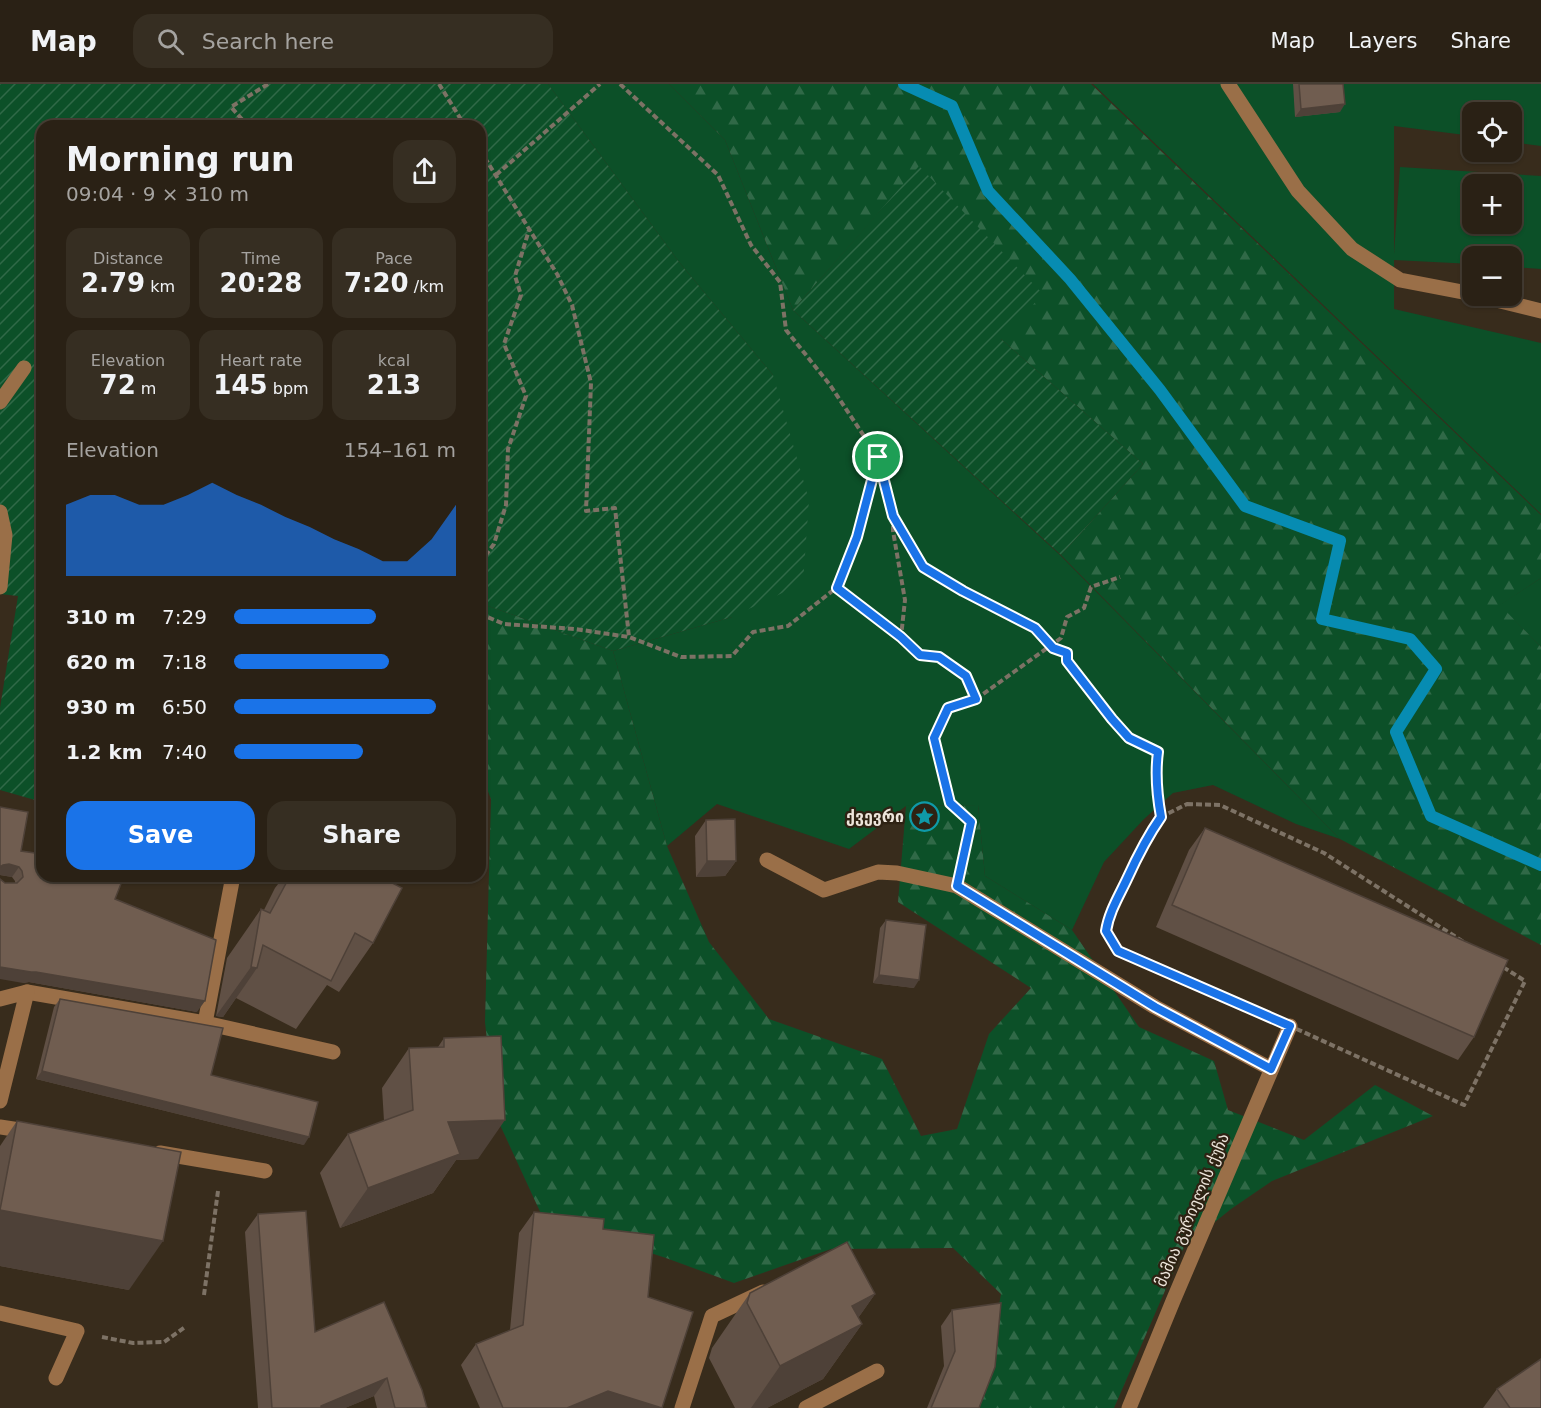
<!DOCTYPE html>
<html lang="en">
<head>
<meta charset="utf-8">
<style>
	:root { --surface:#2a2115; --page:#362e22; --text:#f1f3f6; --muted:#a5a3a0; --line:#463e34; --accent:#1a73e8 }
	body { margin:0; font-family:"DejaVu Sans","Noto Sans Georgian",sans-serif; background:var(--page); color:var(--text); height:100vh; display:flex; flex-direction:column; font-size:22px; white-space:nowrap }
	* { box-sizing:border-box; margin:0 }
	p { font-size:20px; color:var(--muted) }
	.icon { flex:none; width:33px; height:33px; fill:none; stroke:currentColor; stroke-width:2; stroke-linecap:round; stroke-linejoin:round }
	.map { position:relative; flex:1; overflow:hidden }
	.drawer { position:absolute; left:36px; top:36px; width:450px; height:762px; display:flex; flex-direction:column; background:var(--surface); border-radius:18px; box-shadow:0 2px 4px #0004,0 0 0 2px var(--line) }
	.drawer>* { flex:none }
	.buttons { position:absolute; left:1462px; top:18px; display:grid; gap:12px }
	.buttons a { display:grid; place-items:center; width:60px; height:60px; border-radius:12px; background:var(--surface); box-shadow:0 2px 4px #0004,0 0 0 2px var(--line); font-size:30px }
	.pin { position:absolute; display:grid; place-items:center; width:51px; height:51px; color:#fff; margin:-26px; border:3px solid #fff; border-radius:50%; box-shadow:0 2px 6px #0007 }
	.round { display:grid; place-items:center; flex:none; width:63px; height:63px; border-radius:18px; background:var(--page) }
	.head { display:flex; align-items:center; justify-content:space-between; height:102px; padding:0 30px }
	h1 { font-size:33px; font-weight:600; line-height:45px }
	.figures { display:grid; grid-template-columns:repeat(3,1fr); gap:9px; height:102px; padding:6px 30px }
	.figures div { display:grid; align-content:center; border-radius:15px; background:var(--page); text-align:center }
	.figures b { font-size:26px; font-weight:600 }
	.figures small { font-size:16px; font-weight:400 }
	.figures p { font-size:16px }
	.chart { height:168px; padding:12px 30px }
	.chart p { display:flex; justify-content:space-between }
	.chart svg { width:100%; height:108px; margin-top:6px; fill:var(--accent); opacity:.7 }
	.button { display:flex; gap:12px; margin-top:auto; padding:12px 30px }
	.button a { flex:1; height:69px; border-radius:18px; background:var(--accent); color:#fff; font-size:24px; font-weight:600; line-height:69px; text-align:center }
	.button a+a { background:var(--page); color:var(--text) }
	ul { padding:0 30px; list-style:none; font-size:20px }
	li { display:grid; grid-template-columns:96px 72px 1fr; align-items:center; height:45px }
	li i { height:15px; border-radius:8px; background:var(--accent) }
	header { display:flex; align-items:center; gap:36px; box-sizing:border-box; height:84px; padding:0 30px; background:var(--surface); border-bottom:2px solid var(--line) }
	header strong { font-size:28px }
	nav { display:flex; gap:33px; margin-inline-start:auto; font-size:21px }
	.search { width:420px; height:54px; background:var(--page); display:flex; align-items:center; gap:15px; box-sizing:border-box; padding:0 21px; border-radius:18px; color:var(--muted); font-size:22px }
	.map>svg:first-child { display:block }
	.grass { fill:#0c5028; fill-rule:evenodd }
	.forest { fill:url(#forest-firs) }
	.garden { fill:url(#garden-furrows) }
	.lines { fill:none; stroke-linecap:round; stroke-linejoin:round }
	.stream { stroke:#078cb2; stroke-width:12 }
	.path { stroke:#7d7265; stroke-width:4; stroke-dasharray:6 3; stroke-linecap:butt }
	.minor { stroke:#9a6f48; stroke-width:15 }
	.wall { fill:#605045 }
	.shaded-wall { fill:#4e4138 }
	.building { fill:#705d50; stroke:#4e4138; stroke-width:1.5 }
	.route-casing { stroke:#fff; stroke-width:12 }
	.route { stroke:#1a73e8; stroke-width:8 }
	.labels { text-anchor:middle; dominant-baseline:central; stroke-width:4.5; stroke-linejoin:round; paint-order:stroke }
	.poi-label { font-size:16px; font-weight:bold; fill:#ede5db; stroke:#2e2213; text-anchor:end }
	.street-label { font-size:16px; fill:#ede5db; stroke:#2e2213 }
</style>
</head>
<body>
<header>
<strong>Map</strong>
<div class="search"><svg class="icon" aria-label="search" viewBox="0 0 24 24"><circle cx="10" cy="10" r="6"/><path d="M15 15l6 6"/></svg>Search here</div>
<nav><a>Map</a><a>Layers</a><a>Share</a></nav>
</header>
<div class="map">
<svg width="1541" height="1324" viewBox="0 0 1541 1324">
	<defs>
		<pattern id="forest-firs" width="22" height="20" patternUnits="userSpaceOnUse" patternTransform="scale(1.5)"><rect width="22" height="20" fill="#0c5028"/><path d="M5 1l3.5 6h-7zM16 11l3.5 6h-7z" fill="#306947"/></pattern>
		<pattern id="garden-furrows" width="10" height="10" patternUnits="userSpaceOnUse" patternTransform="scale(1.5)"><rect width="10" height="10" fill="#0c5028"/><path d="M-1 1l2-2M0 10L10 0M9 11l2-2" fill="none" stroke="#306947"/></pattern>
	</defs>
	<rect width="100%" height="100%" fill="#382c1c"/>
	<!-- grass -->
	<g class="grass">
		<polygon points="548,0 669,0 725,56 793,226 1060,471 1340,755 1296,740 1213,701 1173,709 1144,735 1104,778 1072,846 985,792 978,721 906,722 849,765 717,720 667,762 613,567 732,533 773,291 679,178"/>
		<path d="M1093,0H1541V62L1512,58V28H1473V52L1394,42V170L1400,83L1541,92V185L1512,183V172H1473V180L1394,176V225L1541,259V430ZM1473,100H1512V140H1473Z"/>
		<polygon points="1541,494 1541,563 1499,521"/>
	</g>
	<!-- forest -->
	<g class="forest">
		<polygon points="669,0 1091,0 1541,431 1541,494 1500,521 1541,563 1541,861 1340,755 1061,471 1143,380 1001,255 919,83 793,226 725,56"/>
		<polygon points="480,519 613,567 667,762 709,858 769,935 882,975 921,1052 957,1045 989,950 1031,904 898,818 906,722 978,721 985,792 1072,846 1139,943 1214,977 1228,1026 1304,1056 1375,1001 1433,1032 1272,1097 1231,1125 1184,1163 1114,1324 980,1324 1001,1210 953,1164 831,1165 734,1199 666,1174 543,1134 495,1030 485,938 491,715 480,687"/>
	</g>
	<!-- garden -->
	<g class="garden">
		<polygon points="0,0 548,0 679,178 773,291 809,416 803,499 732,533 613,567 480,519 480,42 42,42 42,718 0,706 0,624 18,512 0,510"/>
		<polygon points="919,82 1043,210 1001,255 1143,380 1061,471 793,226"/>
	</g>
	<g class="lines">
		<!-- stream -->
		<polyline class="stream" points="904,0 952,22 988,107 1070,195 1160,306 1245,422 1340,457 1322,535 1410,555 1436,585 1396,648 1431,732 1541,781"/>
		<!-- path -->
		<g class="path">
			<polyline points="439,0 465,42"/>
			<path d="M620,0L718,91L751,161L780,198L786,246L830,301L878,373L893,432L923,483L963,507L1035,544L1053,564L1067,569V577L1112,635L1129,654L1158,668C1155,691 1156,710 1161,733"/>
			<polyline points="248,42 231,23 268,0"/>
			<polyline points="480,66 557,190 572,221 591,299 586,427 615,424 629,553 681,573 732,572 753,548 788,542 836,504 857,453 878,375"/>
			<polyline points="496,91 600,0"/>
			<polyline points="893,433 893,447 905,516 901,553 920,571 939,573 966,592 976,615 948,624 934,653 950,719 971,738 962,777"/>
			<polyline points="480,479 494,460 506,421 508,365 526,312 504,260 521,211 515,192 529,146"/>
			<polyline points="836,504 900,553"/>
			<polyline points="480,530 504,540 575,545 629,553"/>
			<polyline points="976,615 1061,554 1067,533 1084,524 1091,503 1120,493"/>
			<polygon points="1187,720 1220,721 1324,769 1525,897 1464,1021 1290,942 1118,867 1106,847 1108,833 1149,751 1161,733"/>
			<polyline points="204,1211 218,1107"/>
			<polyline points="102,1253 133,1259 164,1258 185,1243"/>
		</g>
		<!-- minor -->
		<g class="minor">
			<polyline points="1228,0 1298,107 1352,165 1400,196 1473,210"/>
			<polyline points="1480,212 1541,227"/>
			<polyline points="0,318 24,284"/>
			<polyline points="0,428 5,451 0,503"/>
			<polyline points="767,776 824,806 878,788 897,789 957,802 1155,923 1271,985"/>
			<polyline points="27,908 205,939 333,968"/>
			<polyline points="0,915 27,908 0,1017"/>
			<polyline points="205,939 233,792"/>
			<polyline points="0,1043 33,1048"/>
			<polyline points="160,1069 265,1087"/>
			<polyline points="0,1229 77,1247 56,1294"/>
			<polyline points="682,1324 712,1232 763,1208"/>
			<polyline points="806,1324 877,1287"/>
			<polyline points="1129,1324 1173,1217 1290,942"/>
		</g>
	</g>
	<!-- wall -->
	<g class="wall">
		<polygon points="1293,0 1343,0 1340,28 1295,33"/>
		<polygon points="0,723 21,767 115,815 197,928 29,898 23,899 5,799 15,799 15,797 12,793 0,791"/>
		<polygon points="706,736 736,777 725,792 696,793 695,752"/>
		<polygon points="1205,744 1474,953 1458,976 1156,843 1189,766"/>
		<polygon points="284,792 379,792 373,859 339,908 327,901 296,945 236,914 223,933 216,932 227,874 261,825 264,826 275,804"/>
		<polygon points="886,836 914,904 873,899 880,844"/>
		<polygon points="60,915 211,991 304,1061 36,995 54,923"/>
		<polygon points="444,954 478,1075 456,1076 433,1109 340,1144 320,1089 348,1050 384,1037 382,1004 409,964 438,963"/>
		<polygon points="17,1037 129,1206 0,1182 0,1062"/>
		<polygon points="534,1128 603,1145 648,1213 662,1324 480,1324 461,1281 476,1260 510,1246 519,1149"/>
		<polygon points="258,1130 315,1248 384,1218 427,1324 377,1324 374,1312 345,1324 258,1324 245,1148"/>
		<polygon points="750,1209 875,1210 858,1234 862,1240 823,1295 767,1324 735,1324 709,1274 712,1264"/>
		<polygon points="952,1226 979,1324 927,1324 944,1282 941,1242"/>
		<polygon points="1497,1305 1541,1324 1483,1324"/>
	</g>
	<!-- shaded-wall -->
	<g class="shaded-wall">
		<polygon points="1345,20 1340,28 1295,33 1301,25"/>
		<polygon points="707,777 736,777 725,792 696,793"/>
		<polygon points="9,780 19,783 12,793 0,791 0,783 3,781"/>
		<polygon points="0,883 36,888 205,917 197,928 29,898 23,899 0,895"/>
		<polygon points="251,883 257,884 223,933 216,932"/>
		<polygon points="879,891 919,896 914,904 873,899"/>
		<polygon points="42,987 309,1053 304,1061 36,995"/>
		<polygon points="505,1036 478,1075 456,1076 433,1109 340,1144 368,1104 448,1038"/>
		<polygon points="0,1126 163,1157 129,1206 0,1182"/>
		<polygon points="875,1210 849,1247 862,1240 823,1295 767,1324 751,1324 780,1282 852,1222"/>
		<polygon points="387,1294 374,1312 345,1324 319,1324 321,1322"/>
		<polygon points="608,1307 661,1324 567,1324"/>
	</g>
	<!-- building -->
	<g class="building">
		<polygon points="1299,0 1343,0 1345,20 1301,25"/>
		<polygon points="0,723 28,728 21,767 42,770 42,792 124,792 115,815 216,856 205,917 36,888 31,888 0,883 0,795 5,799 17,799 23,793 22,787 19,783 9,780 3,781 0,783"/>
		<polygon points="735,735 736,777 707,777 706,736"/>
		<polygon points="1205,744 1508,876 1474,953 1172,821"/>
		<polygon points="290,792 379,792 402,804 373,859 355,849 331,897 263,861 257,884 251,883 261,825 270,829"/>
		<polygon points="886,836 926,841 919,896 879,891"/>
		<polygon points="60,915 223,944 211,991 318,1018 309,1053 42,987"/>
		<polygon points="501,952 505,1036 448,1038 460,1070 368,1104 348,1050 413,1026 409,964 444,963 444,954"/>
		<polygon points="17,1037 181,1068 163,1157 0,1126"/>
		<polygon points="306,1127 315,1248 384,1218 422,1306 427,1324 395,1324 387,1294 321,1322 321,1324 272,1324 258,1130"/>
		<polygon points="534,1128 604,1135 603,1145 654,1151 648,1213 693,1228 662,1324 608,1307 567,1324 503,1324 476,1260 523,1241"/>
		<polygon points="847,1158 875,1210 852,1222 862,1240 780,1282 747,1219 750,1209"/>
		<polygon points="1001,1219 995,1283 979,1324 931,1324 955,1267 952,1226"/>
		<polygon points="1541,1275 1541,1324 1510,1324 1497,1305"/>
	</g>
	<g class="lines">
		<defs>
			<path id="route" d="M878,373L893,432L923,483L963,507L1035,544L1053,564L1067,569V577L1112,635L1129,654L1158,668C1155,690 1157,711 1161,733C1147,753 1137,773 1127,795C1119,812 1109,828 1106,847L1118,867L1290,942L1271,985L1155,923L957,802L971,738L950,719L934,654L948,624L976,615L966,592L939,573L920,571L901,553L837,504L857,453Z"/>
		</defs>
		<!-- route casing -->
		<use href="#route" class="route-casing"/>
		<!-- route -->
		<use href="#route" class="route"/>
	</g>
	<!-- icons -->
	<defs>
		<symbol id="sight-ring" viewBox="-11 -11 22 22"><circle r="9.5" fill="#2e2213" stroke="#0f9aa8" stroke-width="1.5"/><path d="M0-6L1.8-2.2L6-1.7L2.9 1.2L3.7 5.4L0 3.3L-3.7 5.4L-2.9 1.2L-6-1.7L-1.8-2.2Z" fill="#0f9aa8"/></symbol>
	</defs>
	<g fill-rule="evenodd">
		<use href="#sight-ring" x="908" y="716" width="33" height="33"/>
	</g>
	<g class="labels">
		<!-- poi labels -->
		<g class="poi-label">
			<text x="904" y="732">ქვევრი</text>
		</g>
		<!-- street labels -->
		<g class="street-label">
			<text transform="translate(1192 1126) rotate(-67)">მამია გურიელის ქუჩა</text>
		</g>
	</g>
</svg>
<div class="buttons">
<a><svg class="icon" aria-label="locate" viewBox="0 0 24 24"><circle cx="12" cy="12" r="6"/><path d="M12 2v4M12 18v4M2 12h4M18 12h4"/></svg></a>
<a>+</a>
<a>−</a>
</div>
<div class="pin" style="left:878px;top:373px;background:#1e9e55"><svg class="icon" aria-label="arrive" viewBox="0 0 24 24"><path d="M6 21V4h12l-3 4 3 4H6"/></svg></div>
<section class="drawer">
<div class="head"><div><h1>Morning run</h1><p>09:04 · 9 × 310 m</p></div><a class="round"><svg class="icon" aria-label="share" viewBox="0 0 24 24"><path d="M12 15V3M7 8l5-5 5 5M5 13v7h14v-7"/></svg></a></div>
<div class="figures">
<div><p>Distance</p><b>2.79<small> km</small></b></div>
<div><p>Time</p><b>20:28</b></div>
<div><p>Pace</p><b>7:20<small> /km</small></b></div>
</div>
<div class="figures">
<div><p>Elevation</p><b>72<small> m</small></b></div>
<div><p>Heart rate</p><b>145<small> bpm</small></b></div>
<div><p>kcal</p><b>213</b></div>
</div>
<div class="chart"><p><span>Elevation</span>154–161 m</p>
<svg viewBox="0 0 160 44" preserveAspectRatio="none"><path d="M0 44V15L10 11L20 11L30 15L40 15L50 11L60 6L70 11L80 15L90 20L100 24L110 29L120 33L130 38L140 38L150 29L160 15V44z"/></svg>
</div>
<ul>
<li><b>310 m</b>7:29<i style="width:64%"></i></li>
<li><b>620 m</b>7:18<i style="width:70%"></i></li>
<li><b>930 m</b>6:50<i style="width:91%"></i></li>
<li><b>1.2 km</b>7:40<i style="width:58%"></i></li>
</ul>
<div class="button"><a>Save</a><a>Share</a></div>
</section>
</div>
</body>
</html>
